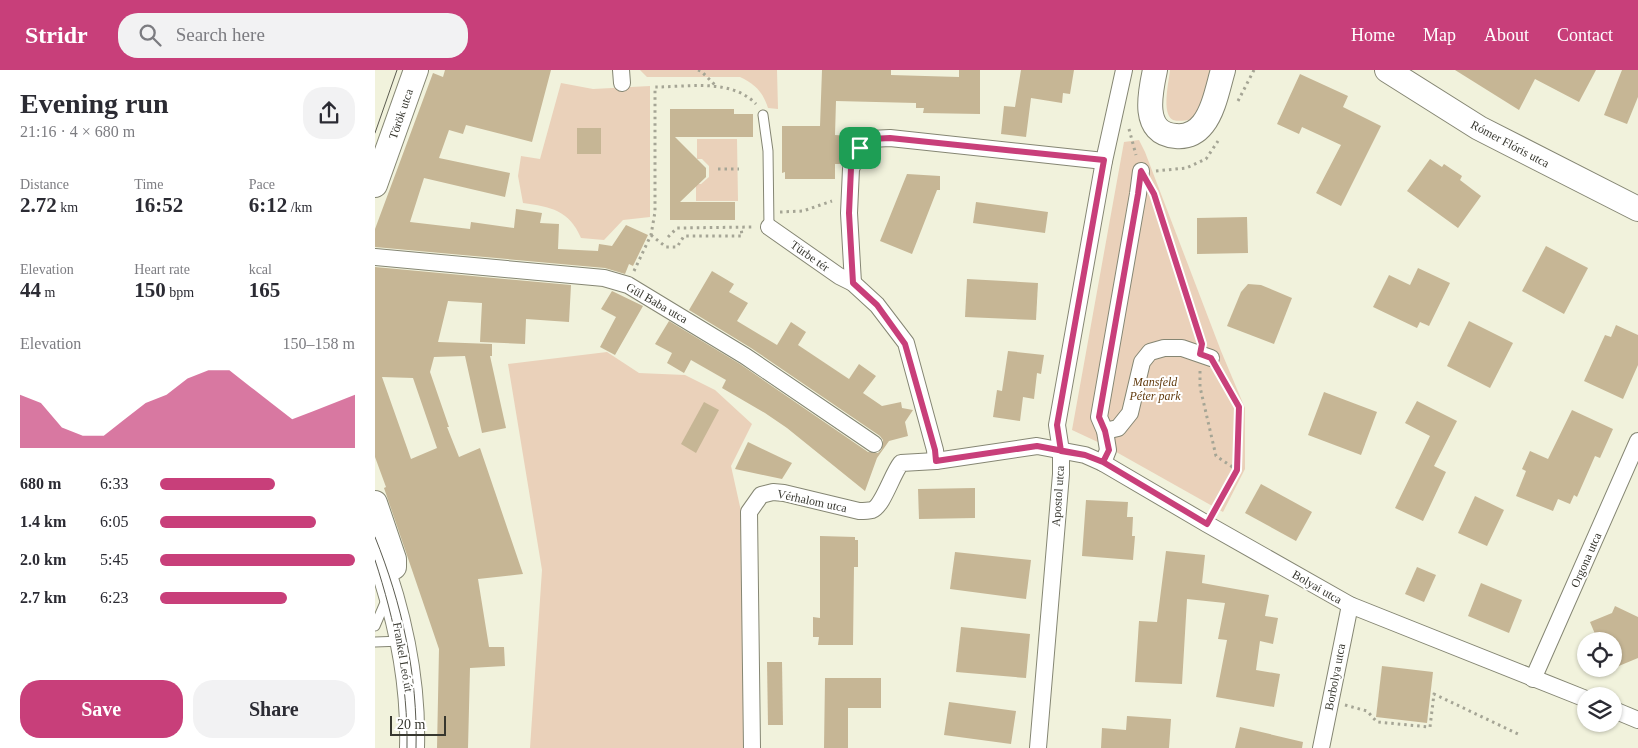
<!DOCTYPE html>
<html lang="en">
<head>
<meta charset="utf-8">
<style>
	:root { --surface:#fff; --page:#f2f2f3; --text:#2b2b33; --muted:#7c7c81; --accent:#c83f7a }
	body { margin:0; font-family:"Times New Roman",serif; background:var(--page); color:var(--text); height:100vh; display:flex; flex-direction:column; font-size:19px; white-space:nowrap }
	* { box-sizing:border-box; margin:0 }
	p { font-size:16px; color:var(--muted) }
	.icon { flex:none; width:28px; height:28px; fill:none; stroke:currentColor; stroke-width:2; stroke-linecap:round; stroke-linejoin:round }
	.map { position:relative; flex:1; overflow:hidden }
	.panel { display:flex; flex-direction:column; background:var(--surface); width:375px }
	.panel>* { flex:none }
	.controls { position:absolute; left:1202px; top:562px; display:grid; gap:10px }
	.controls a { display:grid; place-items:center; width:45px; height:45px; border-radius:50%; background:var(--surface); box-shadow:0 1px 4px #0004; font-size:25px }
	.scale { position:absolute; left:15px; bottom:12px; width:56px; box-sizing:border-box; padding-left:5px; border:2px solid #37372f; border-top:0; font-size:14px; line-height:18px; white-space:nowrap; color:#37372f; -webkit-text-stroke:4px #fff; paint-order:stroke }
	.pin { position:absolute; display:grid; place-items:center; width:42px; height:42px; color:#fff; margin:-21px; border-radius:10px; box-shadow:0 2px 8px #0006 }
	.round { display:grid; place-items:center; flex:none; width:52px; height:52px; border-radius:20px; background:var(--page) }
	.head { display:flex; align-items:center; justify-content:space-between; height:85px; padding:0 20px }
	h1 { font-size:28px; font-weight:700; line-height:38px }
	.metrics { display:grid; grid-template-columns:repeat(3,1fr); gap:8px; height:85px; padding:5px 20px }
	.metrics div { display:grid; align-content:center }
	.metrics b { font-size:21px; font-weight:700 }
	.metrics small { font-size:14px; font-weight:400 }
	.metrics p { font-size:14px }
	.chart { height:140px; padding:10px 20px }
	.chart p { display:flex; justify-content:space-between }
	.chart svg { width:100%; height:90px; margin-top:5px; fill:var(--accent); opacity:.7 }
	.button { display:flex; gap:10px; margin-top:auto; padding:10px 20px }
	.button a { flex:1; height:58px; border-radius:20px; background:var(--accent); color:#fff; font-size:20px; font-weight:700; line-height:58px; text-align:center }
	.button a+a { background:var(--page); color:var(--text) }
	ul { padding:0 20px; list-style:none; font-size:16px }
	li { display:grid; grid-template-columns:80px 60px 1fr; align-items:center; height:38px }
	li i { height:12px; border-radius:6px; background:var(--accent) }
	header { display:flex; align-items:center; gap:30px; box-sizing:border-box; height:70px; padding:0 25px; background:var(--accent); color:#fff }
	header strong { font-size:24px }
	nav { display:flex; gap:28px; margin-inline-start:auto; font-size:18px }
	.search { width:350px; height:45px; background:var(--page); display:flex; align-items:center; gap:12px; box-sizing:border-box; padding:0 18px; border-radius:20px; color:var(--muted); font-size:19px }
	main { display:flex; flex:1; min-height:0 }
	.map>svg:first-child { display:block }
	.green { fill:#ead1ba }
	.building { fill:#c6b695; fill-rule:evenodd }
	.lines { fill:none; stroke-linecap:round; stroke-linejoin:round }
	.lane-casing { stroke:#858673; stroke-width:11 }
	.street-casing { stroke:#858673; stroke-width:18 }
	.secondary-casing { stroke:#858673; stroke-width:26 }
	.path { stroke:#a5a595; stroke-width:3; stroke-dasharray:2.5 4; stroke-linecap:butt }
	.lane { stroke:#fff; stroke-width:9 }
	.street { stroke:#fff; stroke-width:16 }
	.secondary { stroke:#fff; stroke-width:24 }
	.tram { stroke:#5b5b50; stroke-width:1 }
	.route-casing { stroke:#fff; stroke-width:10 }
	.route { stroke:#c83f7a; stroke-width:6 }
	.labels { text-anchor:middle; dominant-baseline:central; stroke-width:4; stroke-linejoin:round; paint-order:stroke }
	.street-label { font-size:12px; fill:#37372f; stroke:#fff }
	.park-label { font-size:12px; font-style:italic; fill:#623b0e; stroke:#fff }
</style>
</head>
<body>
<header>
<strong>Stridr</strong>
<div class="search"><svg class="icon" aria-label="search" viewBox="0 0 24 24"><circle cx="10" cy="10" r="6"/><path d="M15 15l6 6"/></svg>Search here</div>
<nav><a>Home</a><a>Map</a><a>About</a><a>Contact</a></nav>
</header>
<main>
<section class="panel">
<div class="head"><div><h1>Evening run</h1><p>21:16 · 4 × 680 m</p></div><a class="round"><svg class="icon" aria-label="share" viewBox="0 0 24 24"><path d="M12 15V3M7 8l5-5 5 5M5 13v7h14v-7"/></svg></a></div>
<div class="metrics">
<div><p>Distance</p><b>2.72<small> km</small></b></div>
<div><p>Time</p><b>16:52</b></div>
<div><p>Pace</p><b>6:12<small> /km</small></b></div>
</div>
<div class="metrics">
<div><p>Elevation</p><b>44<small> m</small></b></div>
<div><p>Heart rate</p><b>150<small> bpm</small></b></div>
<div><p>kcal</p><b>165</b></div>
</div>
<div class="chart"><p><span>Elevation</span>150–158 m</p>
<svg viewBox="0 0 160 44" preserveAspectRatio="none"><path d="M0 44V18L10 22L20 34L30 38L40 38L50 30L60 22L70 18L80 10L90 6L100 6L110 14L120 22L130 30L140 26L150 22L160 18V44z"/></svg>
</div>
<ul>
<li><b>680 m</b>6:33<i style="width:59%"></i></li>
<li><b>1.4 km</b>6:05<i style="width:80%"></i></li>
<li><b>2.0 km</b>5:45<i style="width:100%"></i></li>
<li><b>2.7 km</b>6:23<i style="width:65%"></i></li>
</ul>
<div class="button"><a>Save</a><a>Share</a></div>
</section>
<div class="map">
<svg width="1263" height="678" viewBox="0 0 1263 678">
	<rect width="100%" height="100%" fill="#f1f2dc"/>
	<!-- green -->
	<g class="green">
		<path d="M265,0H402L403,39L393,38C388,22 380,14 365,7H272Z"/>
		<path d="M795,0H841L838,10L818,49C812,50 805,52 798,50C786,44 794,11 795,0Z"/>
		<path d="M186,13L218,19L275,16V147L248,150L229,170L206,168C194,140 176,137 148,133L143,106L146,86L165,89Z"/>
		<polygon points="322,69 362,69 363,131 321,131 321,114 326,114 334,107 334,96 327,89 322,89"/>
		<polygon points="764,70 770,82 846,281 870,338 870,399 848,442 727,374 697,360 749,72"/>
		<polygon points="232,282 264,303 310,305 340,320 377,354 356,396 366,441 369,678 155,678 167,500 133,294"/>
	</g>
	<!-- building -->
	<g class="building">
		<polygon points="70,0 176,0 157,72 91,55 88,64 74,60 64,88 135,103 130,127 49,108 35,152 95,159 96,152 139,158 141,139 167,143 165,153 184,154 183,179 223,181 224,174 237,176 251,155 273,165 258,196 254,194 250,204 230,198 0,177 0,159 58,3 68,7"/>
		<polygon points="447,0 516,0 516,5 584,7 584,0 605,0 605,44 548,43 549,38 541,38 541,33 461,31 460,65 475,66 475,77 467,94 460,94 460,109 410,109 410,102 407,103 407,56 445,56"/>
		<polygon points="646,0 699,0 695,24 688,23 687,33 656,28 651,67 626,64 629,36 640,37"/>
		<polygon points="1080,0 1221,0 1204,32 1160,9 1144,40"/>
		<polygon points="1247,0 1263,0 1263,27 1252,54 1229,45"/>
		<polygon points="925,4 973,26 968,37 1006,56 966,136 941,123 966,75 927,57 924,64 902,54"/>
		<polygon points="295,39 359,39 359,44 378,44 378,67 300,67 331,98 331,107 305,132 360,132 360,150 295,150"/>
		<rect x="202" y="58" width="24" height="26"/>
		<polygon points="1055,89 1067,97 1069,94 1087,106 1085,110 1106,126 1083,158 1032,121"/>
		<polygon points="532,104 565,106 565,120 562,120 537,184 505,171"/>
		<polygon points="601,132 673,142 670,163 598,153"/>
		<polygon points="872,147 873,183 822,184 822,148"/>
		<polygon points="1171,176 1213,198 1189,244 1147,221"/>
		<path d="M0,197L196,215L194,252L151,249L150,274L105,272L107,233L73,231L63,272L117,274V286H115L131,358L107,363L90,286L59,287L55,302L74,357H72L84,387L105,378L148,504L103,509L114,577H129L130,596L95,598L93,678H62L64,579L9,418L11,417L0,387ZM7,307L38,308L62,378L36,389Z"/>
		<polygon points="1043,198 1075,213 1054,256 1045,252 1042,258 998,237 1014,205 1035,215"/>
		<polygon points="337,201 359,214 354,222 373,233 362,251 402,275 416,252 431,262 423,275 474,309 484,294 501,306 488,323 507,336 526,332 527,338 538,340 530,352 533,366 514,371 502,388 490,421 412,358 390,343 347,318 351,310 316,290 309,303 292,293 297,283 280,274 294,251 365,294 493,382 503,383 507,379 508,370 505,366 376,278 314,240"/>
		<polygon points="592,209 663,213 661,250 590,247"/>
		<polygon points="873,214 886,215 917,228 899,274 852,256 866,222"/>
		<polygon points="237,221 268,236 240,285 225,277 241,247 226,239"/>
		<polygon points="1094,251 1138,273 1115,318 1072,296"/>
		<polygon points="1241,255 1263,265 1263,295 1248,329 1209,311 1230,265 1236,267"/>
		<polygon points="633,281 669,285 666,304 662,303 659,329 648,327 645,351 618,347 622,320 627,321"/>
		<polygon points="949,322 1002,342 986,385 933,365"/>
		<polygon points="1042,331 1082,351 1059,396 1071,402 1048,451 1020,438 1055,366 1030,353"/>
		<polygon points="329,332 344,340 321,383 306,374"/>
		<polygon points="1197,340 1238,359 1225,388 1220,386 1202,427 1199,425 1195,434 1183,429 1178,441 1141,426 1151,401 1147,399 1155,381 1173,389"/>
		<polygon points="373,372 417,393 407,409 360,399"/>
		<polygon points="886,414 937,442 921,471 870,443"/>
		<polygon points="600,418 600,448 544,449 543,419"/>
		<polygon points="1100,426 1129,440 1112,476 1083,463"/>
		<polygon points="711,430 753,432 752,447 758,447 757,466 760,466 758,490 707,486"/>
		<polygon points="445,466 480,467 480,470 483,470 483,497 479,497 478,575 443,575 444,567 438,567 438,547 445,548"/>
		<polygon points="791,481 830,485 827,513 894,525 890,546 903,548 898,574 885,571 881,600 905,604 899,637 841,627 852,570 843,569 850,533 812,529 807,614 760,612 764,551 782,552"/>
		<polygon points="580,482 656,490 651,529 575,519"/>
		<polygon points="1042,497 1061,505 1049,532 1030,524"/>
		<polygon points="1106,513 1147,530 1134,563 1093,546"/>
		<polygon points="1240,536 1263,547 1263,588 1239,598 1239,571 1223,571 1215,552 1237,543"/>
		<polygon points="586,557 655,564 651,608 581,602"/>
		<polygon points="392,592 407,592 408,655 393,655"/>
		<polygon points="1007,596 1058,602 1052,653 1001,647"/>
		<polygon points="450,608 506,608 506,638 473,638 473,678 449,678"/>
		<polygon points="574,632 641,641 636,674 569,665"/>
		<polygon points="752,646 796,649 794,678 726,678 727,658 751,660"/>
		<polygon points="865,657 928,672 927,678 860,678"/>
	</g>
	<g class="lines">
		<defs>
			<g id="lane">
				<polyline points="388,45 393,81 394,157"/>
				<polyline points="0,556 12,528"/>
				<polyline points="0,572 27,571"/>
			</g>
			<g id="street">
				<polyline points="246,0 247,13"/>
				<polyline points="394,157 464,206 478,213 502,235 531,273 560,380 561,391"/>
				<polyline points="0,187 229,208 253,215 370,286 499,374"/>
				<polyline points="478,213 474,143 476,99 485,78 496,69 515,68 729,91"/>
				<polyline points="730,361 743,358 755,343 767,292 775,282 789,278 807,278 836,288"/>
				<polyline points="728,393 733,380 730,361 724,347 763,124 766,101"/>
				<polyline points="1158,609 1263,371"/>
				<polyline points="1239,640 1263,650"/>
				<path d="M377,678L374,442L386,425L398,422L409,423L484,441C488,441 493,441 497,440C508,436 517,404 526,393L561,391L662,376L710,385L728,393L832,454L975,535L1211,629"/>
				<polyline points="663,678 686,404 686,381 682,355 729,91 749,0"/>
				<polyline points="946,678 975,535"/>
			</g>
			<g id="secondary">
				<path d="M780,0C775,23 766,64 801,66C812,67 821,63 828,54C839,40 843,17 848,0"/>
				<polyline points="1012,0 1104,58 1263,139"/>
				<polyline points="0,115 41,0"/>
				<polyline points="0,433 19,489 19,497"/>
				<path d="M0,477C24,541 39,610 37,678"/>
			</g>
		</defs>
		<!-- lane casing -->
		<use href="#lane" class="lane-casing"/>
		<!-- street casing -->
		<use href="#street" class="street-casing"/>
		<!-- secondary casing -->
		<use href="#secondary" class="secondary-casing"/>
		<!-- path -->
		<g class="path">
			<polyline points="323,0 326,1 341,16"/>
			<polyline points="863,31 879,0"/>
			<polyline points="754,59 761,85"/>
			<polyline points="343,99 364,99"/>
			<polyline points="781,101 811,98 831,89 843,71"/>
			<polyline points="781,129 825,266"/>
			<polyline points="405,142 428,141 457,131"/>
			<polyline points="276,165 291,177 302,177 309,166 367,166 366,157"/>
			<polyline points="293,167 302,158 378,157"/>
			<path d="M259,201L276,165L280,142V17C313,17 356,8 381,34"/>
			<polyline points="825,301 825,317 841,386 862,400"/>
			<polyline points="839,441 862,400 863,337 843,301"/>
			<polyline points="970,635 992,641 1002,652 1055,657 1059,624 1143,664"/>
		</g>
		<!-- lane -->
		<use href="#lane" class="lane"/>
		<!-- street -->
		<use href="#street" class="street"/>
		<!-- secondary -->
		<use href="#secondary" class="secondary"/>
		<!-- tram -->
		<g class="tram">
			<polyline points="0,63 22,0"/>
			<path d="M0,467C27,534 43,605 41,678"/>
			<path d="M0,490C20,551 33,614 32,678"/>
		</g>
	</g>
	<g class="lines">
		<defs>
			<polyline id="route" points="485,78 476,98 474,143 478,213 502,235 530,274 560,380 561,391 662,376 710,385 728,392 832,454 862,400 864,337 836,288 825,284 827,274 779,124 766,101 763,124 724,347 730,361 734,380 728,392 710,385 686,381 682,355 729,90 515,68 496,69 485,78"/>
		</defs>
		<!-- route casing -->
		<use href="#route" class="route-casing"/>
		<!-- route -->
		<use href="#route" class="route"/>
	</g>
	<g class="labels">
		<!-- street labels -->
		<g class="street-label">
			<text transform="translate(26 44) rotate(-71)">Török utca</text>
			<text transform="translate(1135 74) rotate(28)">Rómer Flóris utca</text>
			<text transform="translate(435 186) rotate(35)">Türbe tér</text>
			<text transform="translate(282 233) rotate(30)">Gül Baba utca</text>
			<text transform="translate(683 426) rotate(-86)">Apostol utca</text>
			<text transform="translate(437 431) rotate(12)">Vérhalom utca</text>
			<text transform="translate(1211 490) rotate(-66)">Orgona utca</text>
			<text transform="translate(942 517) rotate(30)">Bolyai utca</text>
			<text transform="translate(28 587) rotate(80)">Frankel Leó út</text>
			<text transform="translate(960 607) rotate(-79)">Borbolya utca</text>
		</g>
		<!-- park labels -->
		<g class="park-label">
			<text x="780" y="312">Mansfeld<tspan x="780" dy="14">Péter park</tspan></text>
		</g>
	</g>
</svg>
<div class="controls">
<a><svg class="icon" aria-label="locate" viewBox="0 0 24 24"><circle cx="12" cy="12" r="6"/><path d="M12 2v4M12 18v4M2 12h4M18 12h4"/></svg></a>
<a><svg class="icon" aria-label="layers" viewBox="0 0 24 24"><path d="M12 4l9 5-9 5-9-5zM3 14l9 5 9-5"/></svg></a>
</div>
<div class="scale">20 m</div>
<div class="pin" style="left:485px;top:78px;background:#1e9e55"><svg class="icon" aria-label="arrive" viewBox="0 0 24 24"><path d="M6 21V4h12l-3 4 3 4H6"/></svg></div>
</div>
</main>
</body>
</html>
